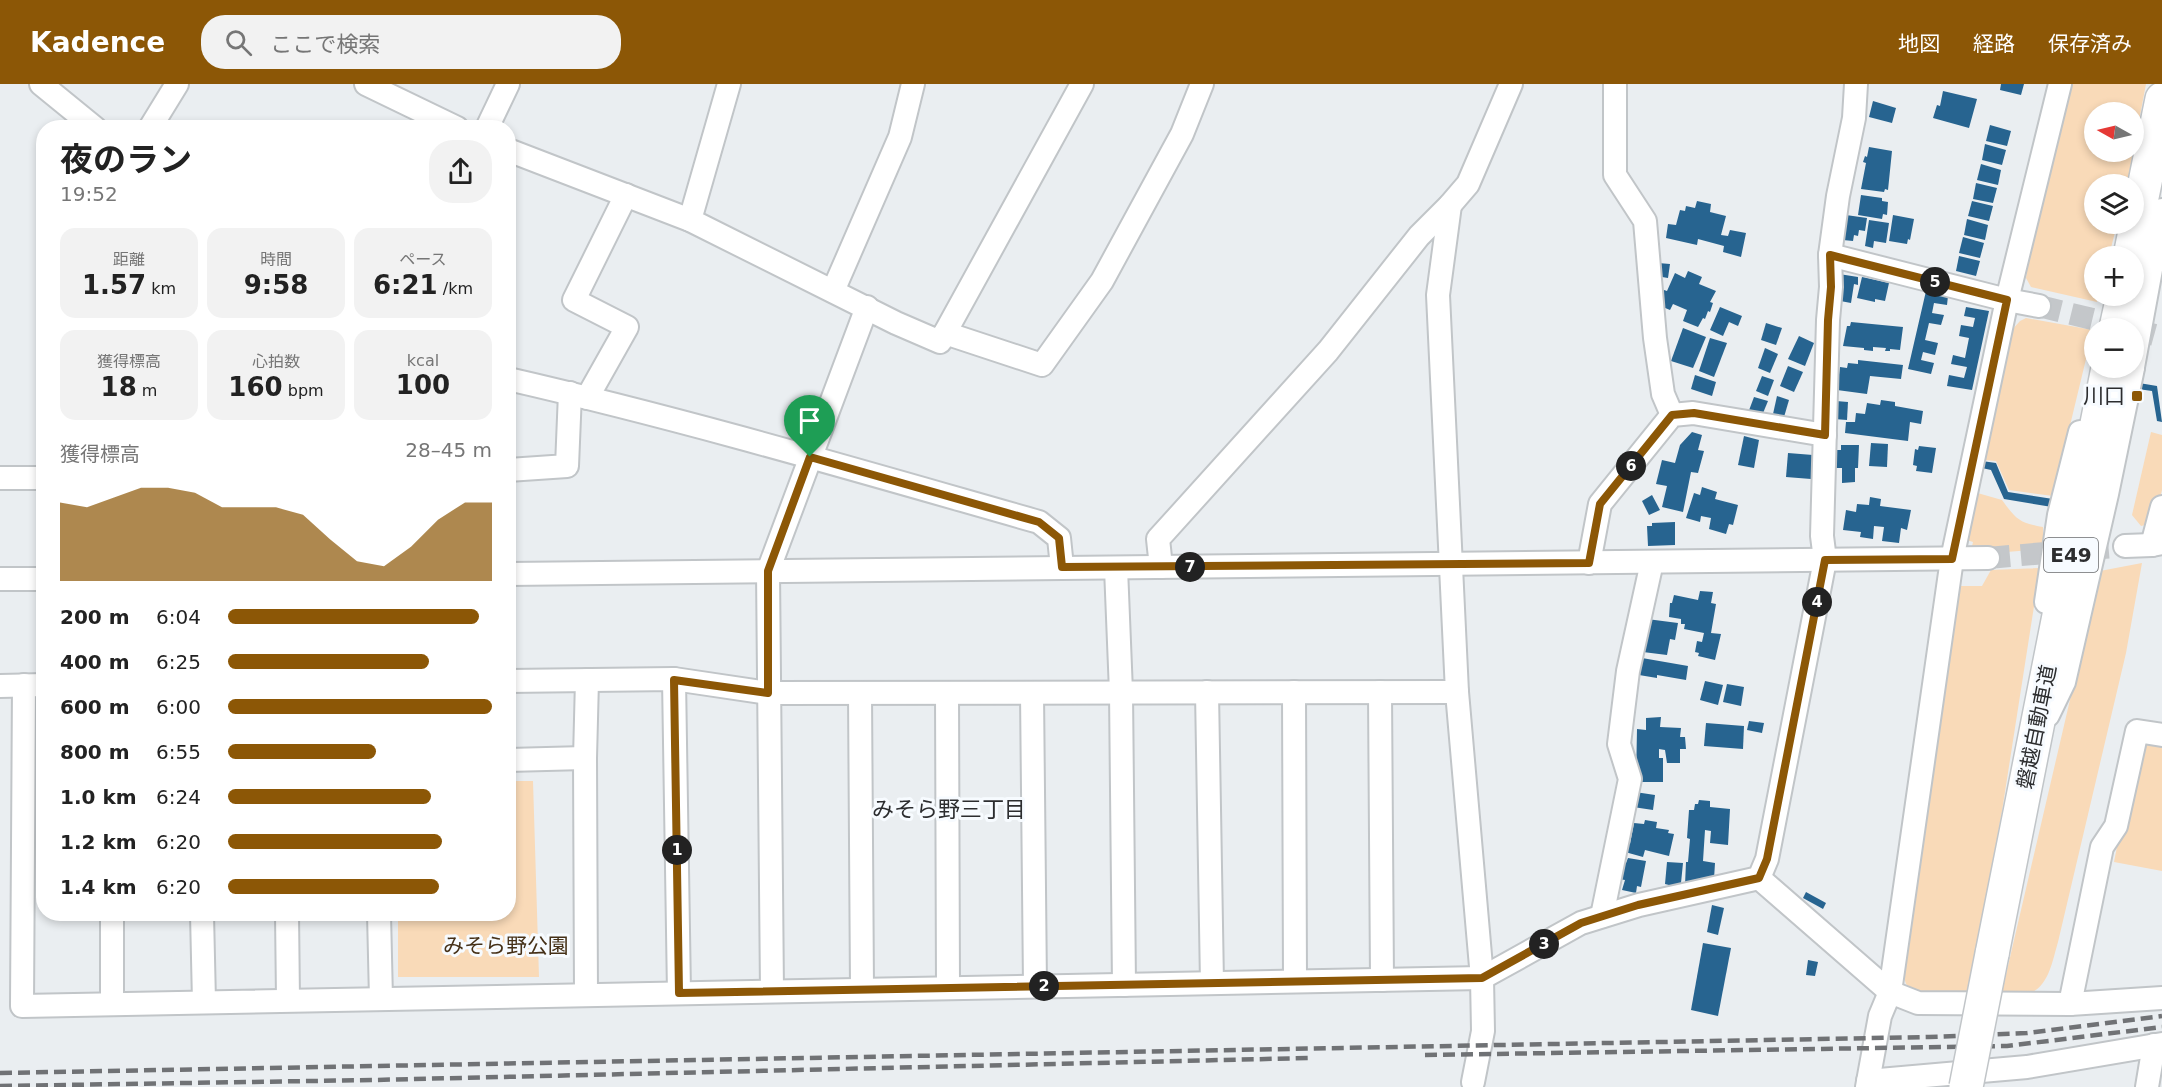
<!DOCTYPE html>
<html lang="ja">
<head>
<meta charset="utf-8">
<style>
	:root { --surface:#fff; --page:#f2f2f2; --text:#222; --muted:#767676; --accent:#8c5706 }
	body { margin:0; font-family:"DejaVu Sans","Noto Sans JP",sans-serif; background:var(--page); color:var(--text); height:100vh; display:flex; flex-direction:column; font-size:22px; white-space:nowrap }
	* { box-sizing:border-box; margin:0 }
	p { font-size:20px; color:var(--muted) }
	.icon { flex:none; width:33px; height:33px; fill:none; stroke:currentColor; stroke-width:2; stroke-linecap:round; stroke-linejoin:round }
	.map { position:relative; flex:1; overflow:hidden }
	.drawer { position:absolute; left:36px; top:36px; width:480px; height:801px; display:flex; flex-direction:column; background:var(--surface); border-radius:24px; box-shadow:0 3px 9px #0003 }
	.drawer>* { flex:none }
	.needle { width:39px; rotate:278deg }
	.fabs { position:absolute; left:2084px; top:18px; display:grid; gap:12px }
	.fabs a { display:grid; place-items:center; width:60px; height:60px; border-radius:50%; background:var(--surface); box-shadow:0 3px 9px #0003; font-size:30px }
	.pin { position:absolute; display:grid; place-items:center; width:51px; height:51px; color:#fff; margin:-62px -26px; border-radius:50% 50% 50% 0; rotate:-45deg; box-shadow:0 0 6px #0007 }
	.pin .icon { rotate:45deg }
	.km { position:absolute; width:30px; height:30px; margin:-15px; border-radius:50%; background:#222; color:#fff; font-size:16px; line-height:30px; text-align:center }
	.round { display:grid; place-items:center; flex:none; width:63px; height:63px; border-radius:24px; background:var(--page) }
	.overview { display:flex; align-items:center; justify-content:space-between; height:102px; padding:0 24px }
	h1 { font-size:33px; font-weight:700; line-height:45px }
	.stats { display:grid; grid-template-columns:repeat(3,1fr); gap:9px; height:102px; padding:6px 24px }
	.stats div { display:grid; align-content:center; border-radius:15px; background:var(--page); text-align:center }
	.stats b { font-size:26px; font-weight:700 }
	.stats small { font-size:16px; font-weight:400 }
	.stats p { font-size:16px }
	.chart { height:168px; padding:12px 24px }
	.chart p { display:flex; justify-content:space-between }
	.chart svg { width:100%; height:108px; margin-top:6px; fill:var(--accent); opacity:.7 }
	ul { padding:0 24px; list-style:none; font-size:20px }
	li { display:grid; grid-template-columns:96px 72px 1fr; align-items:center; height:45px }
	li i { height:15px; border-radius:8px; background:var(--accent) }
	header { display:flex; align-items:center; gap:36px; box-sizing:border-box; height:84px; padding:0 30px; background:var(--accent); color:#fff }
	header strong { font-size:28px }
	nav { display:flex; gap:33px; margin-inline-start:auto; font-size:21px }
	.search { width:420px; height:54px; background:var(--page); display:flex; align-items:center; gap:15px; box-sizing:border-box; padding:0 21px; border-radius:24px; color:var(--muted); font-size:22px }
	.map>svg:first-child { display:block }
	.green { fill:#f9dab8; fill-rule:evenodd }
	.building { fill:#276490 }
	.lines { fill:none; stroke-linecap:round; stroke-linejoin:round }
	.minor-tunnel { stroke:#c4c7ca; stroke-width:22; stroke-dasharray:22 11; stroke-linecap:butt }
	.minor-casing { stroke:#c1c5c8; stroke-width:26 }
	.highway-casing { stroke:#c1c5c8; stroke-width:36 }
	.minor { stroke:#fff; stroke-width:22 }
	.highway { stroke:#fff; stroke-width:33 }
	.rail { stroke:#707275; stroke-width:4.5; stroke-dasharray:12 6; stroke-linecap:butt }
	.highway-bridge-casing { stroke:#c1c5c8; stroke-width:36; stroke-linecap:butt }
	.highway-bridge { stroke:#fff; stroke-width:33 }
	.route-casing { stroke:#fff; stroke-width:12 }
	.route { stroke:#8c5706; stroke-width:8 }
	.poi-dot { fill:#8c5706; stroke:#f7fbff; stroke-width:2 }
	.labels { text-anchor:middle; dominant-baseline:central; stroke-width:6; stroke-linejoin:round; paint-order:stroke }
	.shield { fill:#f7fbff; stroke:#696b6d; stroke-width:1.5 }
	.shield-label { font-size:20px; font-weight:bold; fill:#2c2d2f }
	.poi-label { font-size:21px; fill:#2c2d2f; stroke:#f7fbff; text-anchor:end }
	.street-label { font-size:21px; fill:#2c2d2f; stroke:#f7fbff }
	.park-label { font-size:21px; fill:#453017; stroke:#f7fbff }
	.neighbourhood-label { font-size:22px; fill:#2c2d2f; stroke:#f7fbff }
</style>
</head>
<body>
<header>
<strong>Kadence</strong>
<div class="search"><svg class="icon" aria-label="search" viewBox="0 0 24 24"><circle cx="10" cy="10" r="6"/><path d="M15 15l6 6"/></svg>ここで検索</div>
<nav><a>地図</a><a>経路</a><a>保存済み</a></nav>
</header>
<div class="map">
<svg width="2162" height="1003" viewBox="0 0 2162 1003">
	<rect width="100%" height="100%" fill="#eaeef1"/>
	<!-- green -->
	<g class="green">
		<path d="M2068,0H2146L2127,100H2094V140H2117L2109,172H2094V212H2099L2097,218L2031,203L2026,194L2030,166ZM2094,28H2133V68H2094Z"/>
		<polygon points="2026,234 2093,246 2053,412 2009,406 1996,377 1984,376 2011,247 2020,237"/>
		<polygon points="2151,348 2162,351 2162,406 2154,439 2141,442 2132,431"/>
		<path d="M1974,408L2002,416C2016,435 2019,439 2043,443L2044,465L1970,471L1973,458L1964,455Z"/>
		<path d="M2142,479L2126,569L2058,858C2052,878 2049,904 2026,911C2019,913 2009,912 2001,912L2100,487Z"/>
		<polygon points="2040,484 2002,727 1968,913 1916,909 1906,900 1901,883 1955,502 1982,502 1991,486"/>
		<polygon points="2139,652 2162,657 2162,787 2114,778"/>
		<polygon points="509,697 533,697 539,893 398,893 398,830 508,830"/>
	</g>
	<!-- building -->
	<g class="building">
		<polygon points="2001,0 2024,0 2021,11 2000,6"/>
		<polygon points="1943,7 1977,15 1969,44 1933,34 1937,21 1940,22"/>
		<polygon points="1873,17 1896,24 1892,39 1869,33"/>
		<polygon points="1990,41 2011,47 2007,62 1986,57"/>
		<polygon points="1985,60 2006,66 2002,81 1982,76"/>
		<polygon points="1869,63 1892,67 1888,106 1885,105 1884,108 1861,105 1866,79 1863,78 1865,72 1867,73"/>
		<polygon points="1981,80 2001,86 1998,101 1977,96"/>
		<polygon points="1976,99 1997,104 1993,119 1973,115"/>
		<polygon points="1861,111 1882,114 1882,117 1888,118 1887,131 1883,130 1882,135 1858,131"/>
		<polygon points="1697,117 1711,120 1710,128 1726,132 1721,151 1728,152 1730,146 1746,149 1741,173 1723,168 1724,162 1698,155 1697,161 1666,154 1668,140 1676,141 1680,126 1685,127 1686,122 1695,124"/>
		<polygon points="1972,117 1993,122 1989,137 1968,132"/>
		<polygon points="1846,131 1867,134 1865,147 1859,146 1858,152 1854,151 1853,157 1843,156"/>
		<polygon points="1893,131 1914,135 1910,156 1908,155 1907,160 1889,157"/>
		<polygon points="1967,135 1988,141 1985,156 1964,151"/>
		<polygon points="1869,136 1889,139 1886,159 1874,157 1873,164 1865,162"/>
		<polygon points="1963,153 1984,159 1980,174 1959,169"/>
		<polygon points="1959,172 1980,177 1976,192 1956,187"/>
		<polygon points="1658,179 1670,180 1668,194 1656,192"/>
		<polygon points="1688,187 1702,193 1699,200 1716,207 1710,218 1713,219 1710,228 1708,227 1705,235 1703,234 1698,243 1683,237 1687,226 1673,220 1670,226 1658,221 1664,206 1667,207 1675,189 1685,194"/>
		<polygon points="1839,190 1858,193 1858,201 1854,200 1851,219 1835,216"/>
		<polygon points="1862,193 1889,199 1885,217 1875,215 1875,218 1857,214"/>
		<polygon points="1926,207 1948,212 1947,221 1934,219 1932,229 1944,231 1941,241 1929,239 1925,256 1938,259 1935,271 1923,268 1921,276 1934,279 1931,290 1908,285"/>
		<polygon points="1720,223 1742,232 1738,242 1729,238 1723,252 1710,246"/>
		<polygon points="1966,223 1989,227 1972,306 1947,302 1949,291 1964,294 1967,283 1951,280 1953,271 1965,274 1969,254 1959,252 1961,241 1973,243 1975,234 1964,232"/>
		<polygon points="1851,238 1903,243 1900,266 1890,265 1890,267 1885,267 1886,264 1873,263 1873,267 1864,266 1864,264 1843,262 1847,242 1850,242"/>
		<polygon points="1766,239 1782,244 1776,261 1761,256"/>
		<polygon points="1683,244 1706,253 1693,284 1671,277"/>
		<polygon points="1799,252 1814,259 1805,282 1788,275"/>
		<polygon points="1710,254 1727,259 1714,293 1699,287"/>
		<polygon points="1765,264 1778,270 1770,289 1758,284"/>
		<polygon points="1858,276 1903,281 1901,295 1870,292 1867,310 1837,306 1840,283 1847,284 1848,279 1858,280"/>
		<polygon points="1788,282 1803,288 1794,308 1780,302"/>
		<polygon points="1695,291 1716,298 1712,312 1691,305"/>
		<polygon points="1762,292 1774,296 1768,312 1756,307"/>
		<polygon points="2139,299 2157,302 2162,338 2157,337 2152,307 2138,305"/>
		<polygon points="1777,312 1789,316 1784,333 1773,330"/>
		<polygon points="1754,313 1768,317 1761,334 1748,329"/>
		<polygon points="1881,316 1895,318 1895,322 1923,327 1921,340 1910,338 1908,357 1845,349 1846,338 1855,338 1856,329 1865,330 1867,319 1880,321"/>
		<polygon points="1836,317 1848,318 1847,336 1834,335"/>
		<polygon points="1692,348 1702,351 1698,366 1704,367 1698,389 1691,388 1683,428 1662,423 1667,402 1656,400 1662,376 1675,379 1680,361"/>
		<polygon points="1744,352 1759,356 1754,384 1738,381"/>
		<polygon points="1871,359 1888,360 1887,383 1869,382"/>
		<polygon points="1841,361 1859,361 1858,384 1855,384 1855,398 1842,399 1842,384 1834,384 1835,366 1841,366"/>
		<polygon points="1919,362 1936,364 1932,389 1916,387 1917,382 1913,381 1915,365 1918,366"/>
		<polygon points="1788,369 1813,371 1811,395 1786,393"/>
		<polygon points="1982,377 1996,379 2008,408 2053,415 2052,423 2004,415 1991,386 1982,384"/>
		<polygon points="1702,403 1717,408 1715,415 1738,421 1733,441 1729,440 1726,450 1709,445 1711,434 1701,432 1700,438 1686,434 1694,409 1700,411"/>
		<polygon points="1652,411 1660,426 1649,431 1642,417"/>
		<polygon points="1870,413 1881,415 1880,422 1911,426 1907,446 1901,444 1899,459 1882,457 1884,443 1874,442 1873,455 1860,453 1861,448 1843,446 1846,426 1856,428 1857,420 1869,421"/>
		<polygon points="1675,438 1675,461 1648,462 1647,442 1652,442 1652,439"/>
		<polygon points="1700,507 1713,508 1711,519 1716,520 1711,549 1721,550 1715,576 1698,572 1699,569 1695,568 1697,557 1702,558 1704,549 1684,545 1685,540 1681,540 1681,535 1669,533 1670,519 1672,519 1674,511 1698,516"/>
		<polygon points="1647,535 1678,539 1675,556 1670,555 1667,571 1643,568"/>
		<polygon points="1642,574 1688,582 1686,596 1657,591 1657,594 1639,591"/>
		<polygon points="1705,597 1723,601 1718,621 1700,616"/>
		<polygon points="1727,600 1744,603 1741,622 1723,618"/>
		<polygon points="1661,633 1660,643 1681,644 1680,653 1685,653 1686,665 1680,665 1680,679 1667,679 1665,666 1659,665 1659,674 1663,674 1663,698 1636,698 1637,645 1646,646 1646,634"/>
		<polygon points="1749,637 1764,639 1762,649 1747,646"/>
		<polygon points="1706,639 1744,642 1743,665 1704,662"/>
		<polygon points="1635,708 1655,711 1653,726 1633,723"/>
		<polygon points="1699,716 1710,717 1710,723 1730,725 1728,761 1710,759 1711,747 1705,746 1703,777 1715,779 1714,795 1685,801 1686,778 1688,778 1690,755 1687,754 1689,726 1694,726 1695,720 1698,720"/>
		<polygon points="1645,736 1657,738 1656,744 1669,746 1668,749 1674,750 1669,772 1645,766 1643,773 1625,768 1628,759 1630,760 1634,739 1644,740"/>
		<polygon points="1628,774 1646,777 1641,803 1637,802 1636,809 1622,806 1625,796 1619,795 1623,779 1626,779"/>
		<polygon points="1667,778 1683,779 1680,809 1673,802 1665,800"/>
		<polygon points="1806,808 1826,819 1823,825 1803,814"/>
		<polygon points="1712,821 1724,824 1718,851 1707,848"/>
		<polygon points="1703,859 1731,864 1718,932 1691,926"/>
		<polygon points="1808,876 1818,878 1815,892 1806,891"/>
	</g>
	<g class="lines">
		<!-- minor-tunnel -->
		<g class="minor-tunnel">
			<polyline points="2039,222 2129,244"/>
			<polyline points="2133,245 2162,253"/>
			<polyline points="1988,474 2125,462"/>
		</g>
		<defs>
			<g id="minor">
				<polyline points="41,0 95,44"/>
				<polyline points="366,0 457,44"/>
				<polyline points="1615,0 1615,91 1645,137 1655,254 1663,310 1672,331"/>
				<polyline points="150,44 177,0"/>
				<polyline points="487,44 508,0"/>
				<polyline points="508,66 690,136 896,239 940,258 1082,0"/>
				<polyline points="1450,121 1438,211 1457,608 1482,894 1483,947 1473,998"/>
				<polyline points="690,136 729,0"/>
				<polyline points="1830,171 2007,216 2039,222"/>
				<polyline points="833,207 900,53 913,0"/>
				<polyline points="945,249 1042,281 1102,197 1182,50 1202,0"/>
				<polyline points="2133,283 2162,126"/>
				<path d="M508,295C687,336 863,388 1039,438L1059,454L1062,483"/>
				<polyline points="587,314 627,243 574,216 626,111"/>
				<polyline points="508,386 567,382 570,309"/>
				<polyline points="0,394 44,394"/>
				<polyline points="2152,461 2162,423"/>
				<polyline points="2125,462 2152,461 2162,459"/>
				<polyline points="1589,479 1600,420 1672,331 1693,329 1825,351"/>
				<polyline points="1161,483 1158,455 1328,267 1419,152 1450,121 1468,100 1511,0"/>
				<polyline points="1116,484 1121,608 1124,901"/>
				<polyline points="508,490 1988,474"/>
				<polyline points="0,495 44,495"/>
				<polyline points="2046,518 2059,431 2080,348"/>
				<polyline points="674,595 679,909"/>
				<polyline points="508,597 674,595 768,609 1457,608"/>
				<polyline points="24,601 22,922 1482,894 1581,839 1639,821 1759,794 1767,775 1825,476 1822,452 1828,236 1831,203 1830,171 1838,112 1854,34 1856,0"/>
				<polyline points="0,602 44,601"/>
				<polyline points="1207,608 1212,899"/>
				<polyline points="1294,608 1295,897"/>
				<polyline points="1380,608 1382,896"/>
				<polyline points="860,609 862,905"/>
				<polyline points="947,609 948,904"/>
				<polyline points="1032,609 1035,902"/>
				<polyline points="2048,631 2064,598 2107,410 2133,284"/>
				<polyline points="508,676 585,674"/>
				<polyline points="1759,794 1890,908 1918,919 2070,920 2162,914"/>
				<polyline points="112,830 112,920"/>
				<polyline points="202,830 204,918"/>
				<polyline points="287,830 288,916"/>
				<polyline points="379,830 381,915"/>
				<polyline points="1602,832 1630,695 1619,660 1628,587 1652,478"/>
				<polyline points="772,907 768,487 867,223"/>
				<polyline points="586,911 585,674 587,596"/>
				<polyline points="2070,920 2102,763 2116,742 2137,647 2162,651"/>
				<polyline points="1868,997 2027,983 2162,960"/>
				<polyline points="1867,1003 1880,932 1890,908 1952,475 2007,216 2060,0"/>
				<polyline points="2147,1003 2154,961"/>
			</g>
			<g id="highway">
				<polyline points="2130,172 2162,15"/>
				<polyline points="2116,244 2123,212"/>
				<polyline points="1992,870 2108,284"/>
			</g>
		</defs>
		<!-- minor casing -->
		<use href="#minor" class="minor-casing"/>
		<!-- highway casing -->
		<use href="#highway" class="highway-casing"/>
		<!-- minor -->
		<use href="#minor" class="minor"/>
		<!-- highway -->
		<use href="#highway" class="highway"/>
		<!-- rail -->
		<g class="rail">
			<polyline points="1425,971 2007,962 2162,943"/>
			<polyline points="0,989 1929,953 2027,949 2162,932"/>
			<polyline points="0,1002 373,996 1308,974"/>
		</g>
		<defs>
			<polyline id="highway-bridge" points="1966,1003 1992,870"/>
		</defs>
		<!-- highway-bridge casing -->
		<use href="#highway-bridge" class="highway-bridge-casing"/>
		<!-- highway-bridge -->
		<use href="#highway-bridge" class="highway-bridge"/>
	</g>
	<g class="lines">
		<defs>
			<polygon id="route" points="1830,171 2007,216 1952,475 1825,476 1767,775 1759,794 1638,821 1581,839 1482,894 679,909 674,596 768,609 768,487 810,373 1039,438 1059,454 1062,483 1589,479 1600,420 1672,331 1694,329 1825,351 1828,236 1831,203"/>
		</defs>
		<!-- route casing -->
		<use href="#route" class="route-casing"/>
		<!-- route -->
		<use href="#route" class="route"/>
	</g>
	<!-- markers -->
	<rect class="poi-dot" x="2131" y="306" width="12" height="12" rx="3"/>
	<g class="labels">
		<!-- shield labels -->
		<rect class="shield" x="2044" y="454" width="54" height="34" rx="4.5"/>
		<g class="shield-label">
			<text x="2071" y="471">E49</text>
		</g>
		<!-- poi labels -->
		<g class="poi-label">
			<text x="2125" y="312">川口</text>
		</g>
		<!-- street labels -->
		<g class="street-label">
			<text transform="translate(2037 643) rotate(-79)">磐越自動車道</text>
		</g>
		<!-- park labels -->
		<g class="park-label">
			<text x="506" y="862">みそら野公園</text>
		</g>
		<!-- neighbourhood labels -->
		<g class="neighbourhood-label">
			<text x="949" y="725">みそら野三丁目</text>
		</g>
	</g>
</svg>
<div class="fabs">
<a><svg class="needle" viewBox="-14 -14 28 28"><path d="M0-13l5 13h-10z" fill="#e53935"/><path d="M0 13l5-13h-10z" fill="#767676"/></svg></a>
<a><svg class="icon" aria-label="layers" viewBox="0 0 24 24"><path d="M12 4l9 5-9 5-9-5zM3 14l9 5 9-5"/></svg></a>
<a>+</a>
<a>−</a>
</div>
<div class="pin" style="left:810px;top:373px;background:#1e9e55"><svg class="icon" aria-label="arrive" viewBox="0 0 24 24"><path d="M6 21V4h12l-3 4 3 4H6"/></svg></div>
<b class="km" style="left:677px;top:766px">1</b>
<b class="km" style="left:1044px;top:902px">2</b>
<b class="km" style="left:1544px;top:860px">3</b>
<b class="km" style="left:1817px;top:518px">4</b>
<b class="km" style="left:1935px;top:198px">5</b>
<b class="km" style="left:1631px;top:382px">6</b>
<b class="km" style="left:1190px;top:483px">7</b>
<section class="drawer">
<div class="overview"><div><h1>夜のラン</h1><p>19:52</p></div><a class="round"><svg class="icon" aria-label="share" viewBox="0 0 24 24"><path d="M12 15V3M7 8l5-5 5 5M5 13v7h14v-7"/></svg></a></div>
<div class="stats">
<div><p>距離</p><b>1.57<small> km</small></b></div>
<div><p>時間</p><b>9:58</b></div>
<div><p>ペース</p><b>6:21<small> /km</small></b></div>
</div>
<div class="stats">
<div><p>獲得標高</p><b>18<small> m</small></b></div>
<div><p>心拍数</p><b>160<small> bpm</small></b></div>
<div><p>kcal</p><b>100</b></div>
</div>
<div class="chart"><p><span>獲得標高</span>28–45 m</p>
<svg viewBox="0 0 160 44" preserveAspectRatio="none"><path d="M0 44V12L10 14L20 10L30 6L40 6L50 8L60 14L70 14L80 14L90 17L100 27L110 36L120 38L130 30L140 19L150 12L160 12V44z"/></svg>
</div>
<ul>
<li><b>200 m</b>6:04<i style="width:95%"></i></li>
<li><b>400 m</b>6:25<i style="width:76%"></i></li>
<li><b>600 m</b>6:00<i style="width:100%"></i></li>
<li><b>800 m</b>6:55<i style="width:56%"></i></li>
<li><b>1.0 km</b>6:24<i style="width:77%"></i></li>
<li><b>1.2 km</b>6:20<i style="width:81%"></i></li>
<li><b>1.4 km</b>6:20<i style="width:80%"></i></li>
</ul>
</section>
</div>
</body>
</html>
